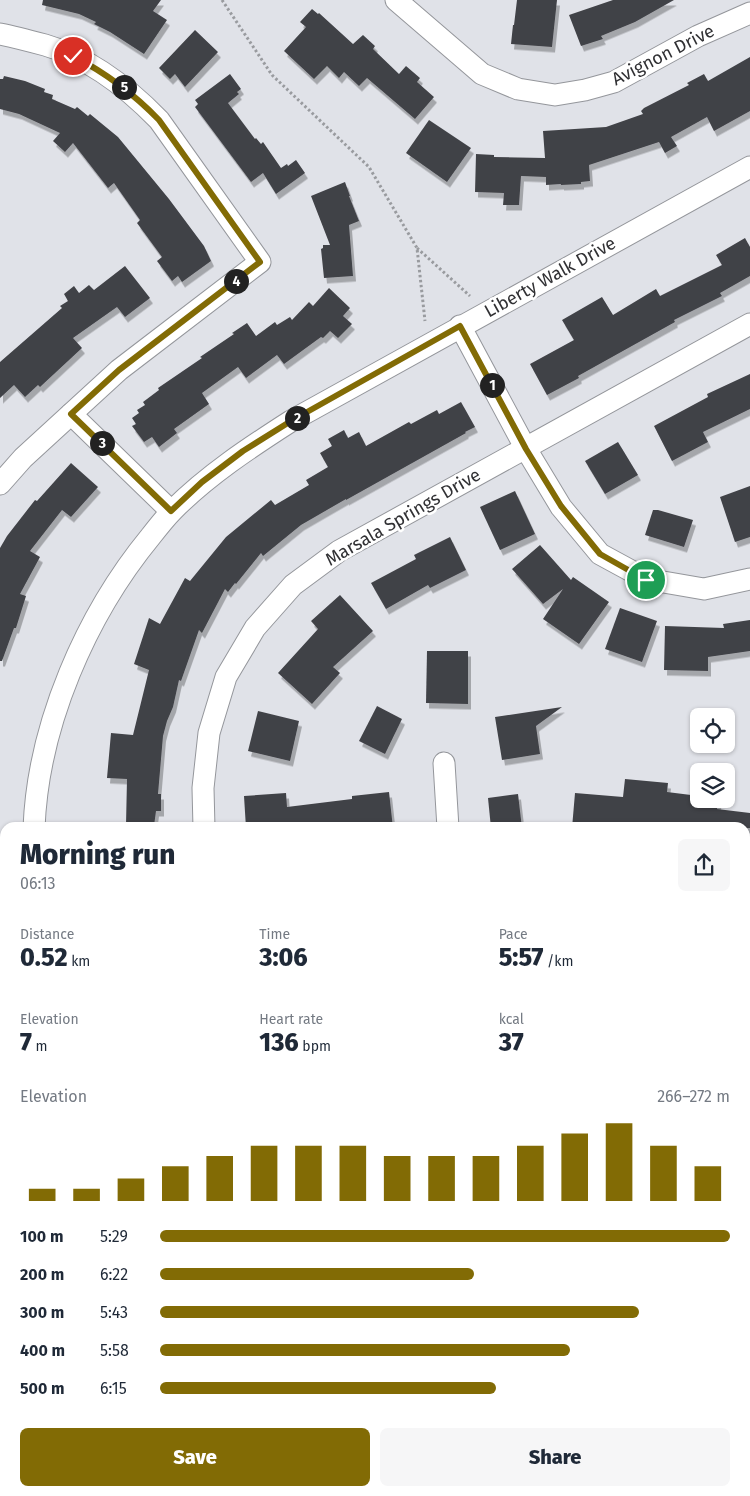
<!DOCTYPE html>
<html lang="en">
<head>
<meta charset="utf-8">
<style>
	:root { --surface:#fff; --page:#f6f6f7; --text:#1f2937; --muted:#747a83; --accent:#826b05 }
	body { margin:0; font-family:"Fira Sans",sans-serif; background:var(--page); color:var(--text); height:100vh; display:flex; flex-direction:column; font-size:19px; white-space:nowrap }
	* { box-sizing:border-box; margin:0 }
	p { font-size:16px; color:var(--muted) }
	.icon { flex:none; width:28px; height:28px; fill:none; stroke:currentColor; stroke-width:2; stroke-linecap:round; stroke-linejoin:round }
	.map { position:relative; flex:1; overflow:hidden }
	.panel { position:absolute; left:0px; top:822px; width:750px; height:674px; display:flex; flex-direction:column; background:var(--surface); border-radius:15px 15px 0 0; box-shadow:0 1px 4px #0004 }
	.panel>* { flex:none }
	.controls { position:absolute; left:690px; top:708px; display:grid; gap:10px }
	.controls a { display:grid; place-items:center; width:45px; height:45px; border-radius:8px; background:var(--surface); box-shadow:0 1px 4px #0004; font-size:25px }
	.pin { position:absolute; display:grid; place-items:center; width:42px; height:42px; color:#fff; margin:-21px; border:2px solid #fff; border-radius:50%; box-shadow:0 1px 5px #0007 }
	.km { position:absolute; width:25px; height:25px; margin:-12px; border-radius:50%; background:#222; color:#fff; font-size:14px; line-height:25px; text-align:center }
	.round { display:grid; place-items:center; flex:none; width:52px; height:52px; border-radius:8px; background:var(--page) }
	.summary { display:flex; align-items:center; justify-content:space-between; height:85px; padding:0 20px }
	h1 { font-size:28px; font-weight:800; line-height:38px }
	.figures { display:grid; grid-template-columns:repeat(3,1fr); gap:8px; height:85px; padding:5px 20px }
	.figures div { display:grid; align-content:center }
	.figures b { font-size:25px; font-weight:800 }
	.figures small { font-size:14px; font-weight:400 }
	.figures p { font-size:14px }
	.chart { height:140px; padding:10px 20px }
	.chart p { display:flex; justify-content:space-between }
	.chart svg { width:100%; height:90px; margin-top:5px; stroke:var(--accent); stroke-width:6 }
	.action { display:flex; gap:10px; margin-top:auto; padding:10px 20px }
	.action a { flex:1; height:58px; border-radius:8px; background:var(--accent); color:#fff; font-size:20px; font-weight:800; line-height:58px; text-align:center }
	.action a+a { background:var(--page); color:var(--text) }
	ul { padding:0 20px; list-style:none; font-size:16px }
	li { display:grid; grid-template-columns:80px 60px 1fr; align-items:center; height:38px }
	li i { height:12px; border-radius:6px; background:var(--accent) }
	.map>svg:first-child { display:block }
	.green { fill:#cbd4f5 }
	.building { fill:#414247; filter:url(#shadow) }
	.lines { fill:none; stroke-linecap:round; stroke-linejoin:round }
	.minor-casing { stroke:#94969b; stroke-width:23 }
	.major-casing { stroke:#94969b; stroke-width:29 }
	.path { stroke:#999b9f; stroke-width:3; stroke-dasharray:2.5 2.5; stroke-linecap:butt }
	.minor { stroke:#fff; stroke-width:21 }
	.major { stroke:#fff; stroke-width:28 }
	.route-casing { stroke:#fff; stroke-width:10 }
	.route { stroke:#826b05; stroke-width:6 }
	.labels { text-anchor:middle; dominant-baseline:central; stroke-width:5; stroke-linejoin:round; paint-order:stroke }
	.street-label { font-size:18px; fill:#313134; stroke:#fff }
</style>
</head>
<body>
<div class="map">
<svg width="750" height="1496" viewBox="0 0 750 1496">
	<defs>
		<filter id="shadow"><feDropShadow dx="3" dy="5.5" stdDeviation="0" flood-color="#0004"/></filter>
	</defs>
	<rect width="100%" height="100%" fill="#e0e2e8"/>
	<!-- green -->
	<polygon class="green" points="74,1491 477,1491 475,1496 75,1496"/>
	<!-- building -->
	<g class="building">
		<polygon points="43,0 161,0 153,11 167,20 144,54 110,32 94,24 96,22 79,14 42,5"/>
		<polygon points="517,0 557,0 552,47 511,44 513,25 514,25"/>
		<polygon points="613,0 674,0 635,22 601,36 603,39 581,46 569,15"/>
		<polygon points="312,9 318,14 319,13 353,44 363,35 375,46 373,49 399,74 406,66 420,78 417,82 434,97 415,119 367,78 359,86 344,72 339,78 327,66 314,79 284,51 306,27 300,22"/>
		<polygon points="195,30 218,52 185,87 175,74 170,79 159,68"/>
		<polygon points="750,57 750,111 714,131 707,117 671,137 677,146 665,153 659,142 589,165 590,181 581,182 581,184 561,185 561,184 546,185 546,177 521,176 519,205 503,205 504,193 475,192 476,154 494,155 494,157 545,158 543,131 606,127 643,114 641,111 644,108 689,85 687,83 704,74 708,81"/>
		<polygon points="230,74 241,89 237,92 239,94 228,103 255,139 256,138 261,144 263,142 281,168 287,164 288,166 296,160 305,173 276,194 263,173 251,182 195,107 198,104 195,100"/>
		<polygon points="4,76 25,81 45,89 44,92 53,95 52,99 75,109 77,107 88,116 90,114 118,137 169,199 204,246 211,261 182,282 178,276 172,281 157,261 162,257 137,223 140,220 114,183 108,188 73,143 65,152 53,141 60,133 19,114 0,109 0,79 3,79"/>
		<polygon points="429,120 471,148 447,182 406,153"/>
		<polygon points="345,182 350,196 349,196 359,221 349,225 353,276 324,278 321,249 323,248 323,245 330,245 311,196"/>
		<polygon points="745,238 750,247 750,276 720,293 722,296 674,320 675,322 578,376 579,378 547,395 530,364 574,340 562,320 602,297 613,315 656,289 660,296 722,265 716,255"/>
		<polygon points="125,266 150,298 125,317 117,307 73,338 82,348 40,387 38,385 25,397 14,385 0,398 0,362 62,308 60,306 68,301 64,294 74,286 79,293 89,285 94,290"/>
		<polygon points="329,288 350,308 343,316 352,324 338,338 330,331 323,338 321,337 284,364 277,355 246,378 238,367 202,393 209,404 174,429 177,433 159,447 152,437 144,442 132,426 136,424 132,418 139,413 137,410 145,405 143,402 159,390 158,388 202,358 200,357 234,334 232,333 247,323 256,336 275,322 277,325 290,317 292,320 309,302 313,306"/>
		<polygon points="750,374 750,409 703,432 708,442 672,461 654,426 708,397 707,394"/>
		<polygon points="461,402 475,427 465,432 466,433 346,500 346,499 301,525 263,556 261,553 236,584 235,583 228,592 225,589 202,633 199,630 181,681 179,680 173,707 167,721 163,736 158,794 161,794 161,811 156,811 154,826 126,825 127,779 107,778 111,733 133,735 149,670 134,664 149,618 160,624 185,578 190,581 226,537 271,500 275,505 309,485 306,480 328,467 320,453 332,446 328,439 344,430 348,438 359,432 366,446 409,422 411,424 437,410 439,414"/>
		<polygon points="618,442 638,475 605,494 585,461"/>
		<polygon points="71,463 98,487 71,517 62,510 30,551 40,557 20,594 26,596 16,628 14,628 2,661 0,661 0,548 7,536 35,500 37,501"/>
		<polygon points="750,486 750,537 735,542 720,497"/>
		<polygon points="515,491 535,534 500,550 480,507"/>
		<polygon points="653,510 658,510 693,520 684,547 645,535"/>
		<polygon points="450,537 466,570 430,588 428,585 386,609 371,583 416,559 414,555"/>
		<polygon points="540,545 571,580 573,577 609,602 579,644 543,619 563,589 543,604 512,569"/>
		<polygon points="340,595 373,631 333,667 340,673 312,704 278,673 318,629 311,621"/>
		<polygon points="620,608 657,621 642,662 605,649"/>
		<polygon points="750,620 750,651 708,657 708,671 664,670 665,626 724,628 723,624"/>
		<polygon points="427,651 468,651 468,704 426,703"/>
		<polygon points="377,706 402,719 385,754 359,741"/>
		<polygon points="562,707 536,726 540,754 502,760 495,717"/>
		<polygon points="258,711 299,721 290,761 248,751"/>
		<polygon points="625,779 668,783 667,792 699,796 699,799 719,799 717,809 750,813 750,828 572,828 575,793 623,797"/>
		<polygon points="389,792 393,828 246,828 244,796 286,793 287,807 352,799 352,796"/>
		<polygon points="518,794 522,828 491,828 488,798"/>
	</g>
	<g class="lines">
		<defs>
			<g id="minor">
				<polyline points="396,0 482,74 518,89 555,95 585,90 614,82 698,36 750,13"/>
				<path d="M0,34C15,37 30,41 45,45C90,58 127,87 159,120L260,262L119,370L23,458L0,484"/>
				<polyline points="460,326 526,449 561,507 600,554 646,579 704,589 750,579"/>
				<polyline points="71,414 171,511"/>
				<polyline points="444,763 448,828"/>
				<path d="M34,828C38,725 86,615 151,536C158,527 165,518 173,510C208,475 249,448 291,421L750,167"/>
				<polyline points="204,828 203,788 209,733 226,677 255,628 293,585 339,551 750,324"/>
				<polyline points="745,891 750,892"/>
				<polyline points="0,1213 5,1213"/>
				<polyline points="745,1265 750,1262"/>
				<polyline points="51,1491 51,1496"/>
				<polyline points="598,1496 600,1491"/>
			</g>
			<g id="major">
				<polyline points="745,1025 750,1026"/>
				<polyline points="0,1050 5,1050"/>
				<polyline points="745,1061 750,1062"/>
				<polyline points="0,1083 5,1083"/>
			</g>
		</defs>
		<!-- minor casing -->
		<use href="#minor" class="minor-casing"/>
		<!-- major casing -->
		<use href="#major" class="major-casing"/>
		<!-- path -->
		<g class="path">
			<polyline points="222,0 272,75 369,167 417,248 425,321"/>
			<polyline points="417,248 470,296"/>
			<polyline points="123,1491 124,1496"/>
			<polyline points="356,1491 362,1496"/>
			<polyline points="429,1496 435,1491"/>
		</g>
		<!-- minor -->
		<use href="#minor" class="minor"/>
		<!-- major -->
		<use href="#major" class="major"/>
	</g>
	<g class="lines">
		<defs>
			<path id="route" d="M73,56C106,73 133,93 159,120L260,262L119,370L71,414L171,511L202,482L243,451L291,421L460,326L526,449L561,506L600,554L646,580"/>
		</defs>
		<!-- route casing -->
		<use href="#route" class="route-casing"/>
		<!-- route -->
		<use href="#route" class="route"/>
	</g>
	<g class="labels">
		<!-- street labels -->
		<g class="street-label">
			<text transform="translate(663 55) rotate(-27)">Avignon Drive</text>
			<text transform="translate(550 277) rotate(-29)">Liberty Walk Drive</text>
			<text transform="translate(403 517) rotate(-30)">Marsala Springs Drive</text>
		</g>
	</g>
</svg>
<div class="controls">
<a><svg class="icon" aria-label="locate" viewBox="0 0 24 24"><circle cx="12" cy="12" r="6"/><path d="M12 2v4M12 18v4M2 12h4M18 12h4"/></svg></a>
<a><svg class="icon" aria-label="layers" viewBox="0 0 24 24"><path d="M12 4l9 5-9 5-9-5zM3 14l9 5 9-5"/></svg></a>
</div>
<div class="pin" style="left:646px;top:580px;background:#1e9e55"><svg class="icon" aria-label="arrive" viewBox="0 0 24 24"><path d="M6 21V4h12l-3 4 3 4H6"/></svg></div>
<div class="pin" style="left:73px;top:56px;background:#d93025"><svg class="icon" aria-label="check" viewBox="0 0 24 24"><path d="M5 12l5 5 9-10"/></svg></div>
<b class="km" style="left:492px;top:385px">1</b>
<b class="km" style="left:297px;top:418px">2</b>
<b class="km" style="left:102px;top:443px">3</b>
<b class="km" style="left:236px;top:281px">4</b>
<b class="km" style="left:124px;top:87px">5</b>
<section class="panel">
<div class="summary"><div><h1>Morning run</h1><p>06:13</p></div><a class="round"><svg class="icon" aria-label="share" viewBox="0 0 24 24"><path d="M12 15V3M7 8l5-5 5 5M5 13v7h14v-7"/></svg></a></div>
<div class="figures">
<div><p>Distance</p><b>0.52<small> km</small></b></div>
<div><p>Time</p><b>3:06</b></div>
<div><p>Pace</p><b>5:57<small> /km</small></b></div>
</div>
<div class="figures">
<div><p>Elevation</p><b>7<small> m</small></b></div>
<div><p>Heart rate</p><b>136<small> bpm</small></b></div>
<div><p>kcal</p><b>37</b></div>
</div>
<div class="chart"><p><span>Elevation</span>266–272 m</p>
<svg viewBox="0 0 160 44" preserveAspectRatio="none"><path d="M5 44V38M15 44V38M25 44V33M35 44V27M45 44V22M55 44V17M65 44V17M75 44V17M85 44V22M95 44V22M105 44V22M115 44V17M125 44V11M135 44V6M145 44V17M155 44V27"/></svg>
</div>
<ul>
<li><b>100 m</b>5:29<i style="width:100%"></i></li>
<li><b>200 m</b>6:22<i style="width:55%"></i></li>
<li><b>300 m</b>5:43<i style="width:84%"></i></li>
<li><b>400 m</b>5:58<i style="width:72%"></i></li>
<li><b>500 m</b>6:15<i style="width:59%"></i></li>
</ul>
<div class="action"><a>Save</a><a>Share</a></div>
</section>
</div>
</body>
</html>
